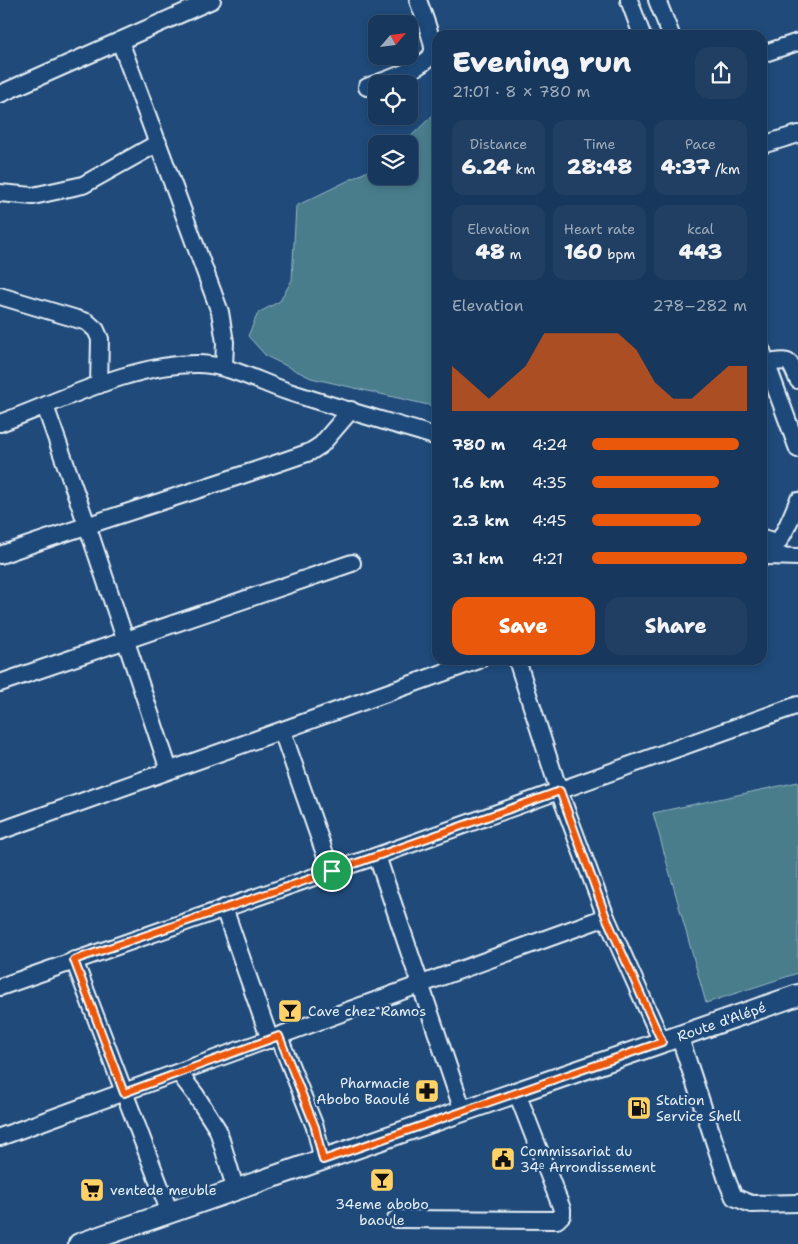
<!DOCTYPE html>
<html lang="en">
<head>
<meta charset="utf-8">
<style>
	:root { --surface:#17385c; --page:#203f62; --text:#f1f3f6; --muted:#9eacbb; --line:#365272; --accent:#ea580c }
	body { margin:0; font-family:"Shantell Sans",sans-serif; background:var(--page); color:var(--text); height:100vh; display:flex; flex-direction:column; font-size:19px; white-space:nowrap }
	* { box-sizing:border-box; margin:0 }
	p { font-size:16px; color:var(--muted) }
	.icon { flex:none; width:28px; height:28px; fill:none; stroke:currentColor; stroke-width:2; stroke-linecap:round; stroke-linejoin:round }
	.map { position:relative; flex:1; overflow:hidden }
	.drawer { position:absolute; left:432px; top:30px; width:335px; height:635px; display:flex; flex-direction:column; background:var(--surface); border-radius:15px; box-shadow:0 2px 8px #0003,0 0 0 1px var(--line) }
	.drawer>* { flex:none }
	.needle { width:32px; rotate:62deg }
	.buttons { position:absolute; left:368px; top:15px; display:grid; gap:10px }
	.buttons a { display:grid; place-items:center; width:50px; height:50px; border-radius:10px; background:var(--surface); box-shadow:0 2px 8px #0003,0 0 0 1px var(--line); font-size:25px }
	.pin { position:absolute; display:grid; place-items:center; width:42px; height:42px; color:#fff; margin:-21px; border:2px solid #fff; border-radius:50%; box-shadow:0 1px 5px #0007 }
	.round { display:grid; place-items:center; flex:none; width:52px; height:52px; border-radius:15px; background:var(--page) }
	.overview { display:flex; align-items:center; justify-content:space-between; height:85px; padding:0 20px }
	h1 { font-size:28px; font-weight:800; line-height:38px }
	.figures { display:grid; grid-template-columns:repeat(3,1fr); gap:8px; height:85px; padding:5px 20px }
	.figures div { display:grid; align-content:center; border-radius:12px; background:var(--page); text-align:center }
	.figures b { font-size:21px; font-weight:800 }
	.figures small { font-size:14px; font-weight:400 }
	.figures p { font-size:14px }
	.chart { height:140px; padding:10px 20px }
	.chart p { display:flex; justify-content:space-between }
	.chart svg { width:100%; height:90px; margin-top:5px; fill:var(--accent); opacity:.7 }
	.button { display:flex; gap:10px; margin-top:auto; padding:10px 20px }
	.button a { flex:1; height:58px; border-radius:15px; background:var(--accent); color:#fff; font-size:20px; font-weight:800; line-height:58px; text-align:center }
	.button a+a { background:var(--page); color:var(--text) }
	ul { padding:0 20px; list-style:none; font-size:16px }
	li { display:grid; grid-template-columns:80px 60px 1fr; align-items:center; height:38px }
	li i { height:12px; border-radius:6px; background:var(--accent) }
	.map>svg:first-child { display:block }
	.green { fill:#487d8c; stroke:#98b7c2 }
	.lines { fill:none; stroke-linecap:round; stroke-linejoin:round }
	.minor-casing { stroke:#e8f1f8; stroke-width:20 }
	.major-casing { stroke:#e8f1f8; stroke-width:24 }
	.minor { stroke:#1f4a7a; stroke-width:16 }
	.major { stroke:#1f4a7a; stroke-width:20 }
	.route-casing { stroke:#fff; stroke-width:10 }
	.route { stroke:#ea580c; stroke-width:6 }
	.labels { text-anchor:middle; dominant-baseline:central; stroke-width:4.5; stroke-linejoin:round; paint-order:stroke }
	.poi-label { font-size:14px; fill:#e8f1f8; stroke:#1f4a7a; text-anchor:start }
	.street-label { font-size:14px; fill:#e8f1f8; stroke:#1f4a7a }
</style>
</head>
<body>
<div class="map">
<svg width="798" height="1244" viewBox="0 0 798 1244">
	<rect width="100%" height="100%" fill="#1f4a7a"/>
	<filter id="ink" filterUnits="userSpaceOnUse"><feTurbulence type="fractalNoise" baseFrequency=".02" numOctaves="2"/><feDisplacementMap in="SourceGraphic" scale="10" xChannelSelector="R" yChannelSelector="G"/><feConvolveMatrix kernelMatrix="1 2 1 2 8 2 1 2 1" color-interpolation-filters="sRGB"/></filter>
	<g filter="url(#ink)">
		<!-- green -->
		<g class="green">
			<polygon points="436,112 437,112 437,407 311,378 266,356 248,336 258,313 280,301 292,280 296,206 376,167 376,176 409,176 409,144 403,144"/>
			<polygon points="798,782 798,973 706,1003 653,813"/>
		</g>
		<g class="lines">
			<defs>
				<g id="minor">
					<polyline points="629,0 642,35"/>
					<polyline points="657,0 671,35"/>
					<polyline points="120,41 220,312 225,342 224,367"/>
					<polyline points="762,54 798,42"/>
					<path d="M367,87C382,81 435,66 433,48C432,36 422,12 418,0"/>
					<polyline points="0,94 212,0"/>
					<polyline points="762,145 798,134"/>
					<polyline points="0,193 33,196 83,185 158,143"/>
					<polyline points="0,296 87,322 96,330 100,339 99,385"/>
					<polyline points="762,351 798,449"/>
					<path d="M767,363C790,360 789,358 798,380"/>
					<polyline points="45,406 87,525 169,770"/>
					<path d="M0,423C61,401 133,363 199,364C230,365 259,382 289,392C338,408 388,422 438,437"/>
					<polyline points="762,538 778,542"/>
					<path d="M0,555C103,519 207,488 310,452L321,445L351,410"/>
					<polyline points="768,556 798,557"/>
					<path d="M762,558C777,553 792,516 798,501"/>
					<polyline points="517,660 559,791 606,917 662,1042"/>
					<polyline points="0,683 352,563"/>
					<polyline points="282,731 331,871"/>
					<polyline points="0,831 479,660"/>
					<polyline points="377,856 463,1111"/>
					<polyline points="224,908 270,1040"/>
					<polyline points="74,960 170,1213"/>
					<polyline points="0,987 331,871 377,856 798,705"/>
					<polyline points="679,1035 728,1183 734,1197 751,1204 798,1203"/>
					<polyline points="279,1037 315,1127 323,1160"/>
					<polyline points="179,1073 195,1094 218,1130 236,1191"/>
					<polyline points="0,1137 606,917"/>
					<polyline points="396,1219 557,1220 562,1215 562,1209 517,1093"/>
				</g>
				<g id="major">
					<path id="s1" d="M79,1244L798,995"/>
				</g>
			</defs>
			<!-- minor casing -->
			<use href="#minor" class="minor-casing"/>
			<!-- major casing -->
			<use href="#major" class="major-casing"/>
			<!-- minor -->
			<use href="#minor" class="minor"/>
			<!-- major -->
			<use href="#major" class="major"/>
		</g>
	</g>
	<g class="lines" filter="url(#ink)">
		<defs>
			<polygon id="route" points="560,791 606,917 662,1042 323,1160 315,1127 279,1036 124,1093 74,960 377,856"/>
		</defs>
		<!-- route casing -->
		<use href="#route" class="route-casing"/>
		<!-- route -->
		<use href="#route" class="route"/>
	</g>
	<!-- icons -->
	<defs>
		<symbol id="bar-square" viewBox="-11 -11 22 22"><rect x="-9" y="-9" width="18" height="18" rx="4" fill="#ffd166" stroke="#1f4a7a"/><path d="M-6-5H6L.8 .8V4.5H3.5V6h-7V4.5H-.8V.8Z" fill="#111"/></symbol>
		<symbol id="pharmacy-square" viewBox="-11 -11 22 22"><rect x="-9" y="-9" width="18" height="18" rx="4" fill="#ffd166" stroke="#1f4a7a"/><path d="M-2-6h4v4h4v4h-4v4h-4v-4h-4v-4h4Z" fill="#111"/></symbol>
		<symbol id="fuel-square" viewBox="-11 -11 22 22"><rect x="-9" y="-9" width="18" height="18" rx="4" fill="#ffd166" stroke="#1f4a7a"/><path d="M-5.5-6h7V0h2V4h1.3V-2.5L3-4.5l.8-.8L6-3V5H2.5V1h-1V6h-7ZM-4.2-4.7v3.2H.2V-4.7Z" fill="#111"/></symbol>
		<symbol id="civic-square" viewBox="-11 -11 22 22"><rect x="-9" y="-9" width="18" height="18" rx="4" fill="#ffd166" stroke="#1f4a7a"/><path d="M-.6-6.5H3V-4.5H.6V-3L4-1V1h2V6H-6V1h2V-1L-.6-3ZM-1.2 2.5V6h2.4V2.5Z" fill="#111"/></symbol>
		<symbol id="supermarket-square" viewBox="-11 -11 22 22"><rect x="-9" y="-9" width="18" height="18" rx="4" fill="#ffd166" stroke="#1f4a7a"/><path d="M-6-5.5h2.5l.6 2H6L4.5 2H-2.5L-4.4-4H-6ZM-1.5 3.2a1.3 1.3 0 1 0 .1 0ZM3 3.2a1.3 1.3 0 1 0 .1 0Z" fill="#111"/></symbol>
	</defs>
	<g fill-rule="evenodd">
		<use href="#bar-square" x="276" y="997" width="28" height="28"/>
		<use href="#pharmacy-square" x="413" y="1077" width="28" height="28"/>
		<use href="#fuel-square" x="625" y="1094" width="28" height="28"/>
		<use href="#civic-square" x="489" y="1145" width="28" height="28"/>
		<use href="#bar-square" x="368" y="1166" width="28" height="28"/>
		<use href="#supermarket-square" x="78" y="1176" width="28" height="28"/>
	</g>
	<g class="labels">
		<!-- poi labels -->
		<g class="poi-label">
			<text x="308" y="1011">Cave chez Ramos</text>
			<text x="410" y="1083" text-anchor="end">Pharmacie<tspan x="410" dy="16">Abobo Baoulé</tspan></text>
			<text x="656" y="1100">Station<tspan x="656" dy="16">Service Shell</tspan></text>
			<text x="520" y="1151">Commissariat du<tspan x="520" dy="16">34ᵉ Arrondissement</tspan></text>
			<text x="110" y="1190">ventede meuble</text>
			<text x="382" y="1204" text-anchor="middle">34eme abobo<tspan x="382" dy="16">baoule</tspan></text>
		</g>
		<!-- street labels -->
		<g class="street-label">
			<text stroke="none"><textPath href="#s1" startOffset="680">Route d'Alépé</textPath></text>
		</g>
	</g>
</svg>
<div class="buttons">
<a><svg class="needle" viewBox="-14 -14 28 28"><path d="M0-13l5 13h-10z" fill="#e53935"/><path d="M0 13l5-13h-10z" fill="#9eacbb"/></svg></a>
<a><svg class="icon" aria-label="locate" viewBox="0 0 24 24"><circle cx="12" cy="12" r="6"/><path d="M12 2v4M12 18v4M2 12h4M18 12h4"/></svg></a>
<a><svg class="icon" aria-label="layers" viewBox="0 0 24 24"><path d="M12 4l9 5-9 5-9-5zM3 14l9 5 9-5"/></svg></a>
</div>
<div class="pin" style="left:332px;top:871px;background:#1e9e55"><svg class="icon" aria-label="arrive" viewBox="0 0 24 24"><path d="M6 21V4h12l-3 4 3 4H6"/></svg></div>
<section class="drawer">
<div class="overview"><div><h1>Evening run</h1><p>21:01 · 8 × 780 m</p></div><a class="round"><svg class="icon" aria-label="share" viewBox="0 0 24 24"><path d="M12 15V3M7 8l5-5 5 5M5 13v7h14v-7"/></svg></a></div>
<div class="figures">
<div><p>Distance</p><b>6.24<small> km</small></b></div>
<div><p>Time</p><b>28:48</b></div>
<div><p>Pace</p><b>4:37<small> /km</small></b></div>
</div>
<div class="figures">
<div><p>Elevation</p><b>48<small> m</small></b></div>
<div><p>Heart rate</p><b>160<small> bpm</small></b></div>
<div><p>kcal</p><b>443</b></div>
</div>
<div class="chart"><p><span>Elevation</span>278–282 m</p>
<svg viewBox="0 0 160 44" preserveAspectRatio="none"><path d="M0 44V22L10 30L20 38L30 30L40 22L50 6L60 6L70 6L80 6L90 6L100 14L110 30L120 38L130 38L140 30L150 22L160 22V44z"/></svg>
</div>
<ul>
<li><b>780 m</b>4:24<i style="width:95%"></i></li>
<li><b>1.6 km</b>4:35<i style="width:82%"></i></li>
<li><b>2.3 km</b>4:45<i style="width:70%"></i></li>
<li><b>3.1 km</b>4:21<i style="width:100%"></i></li>
</ul>
<div class="button"><a>Save</a><a>Share</a></div>
</section>
</div>
</body>
</html>
